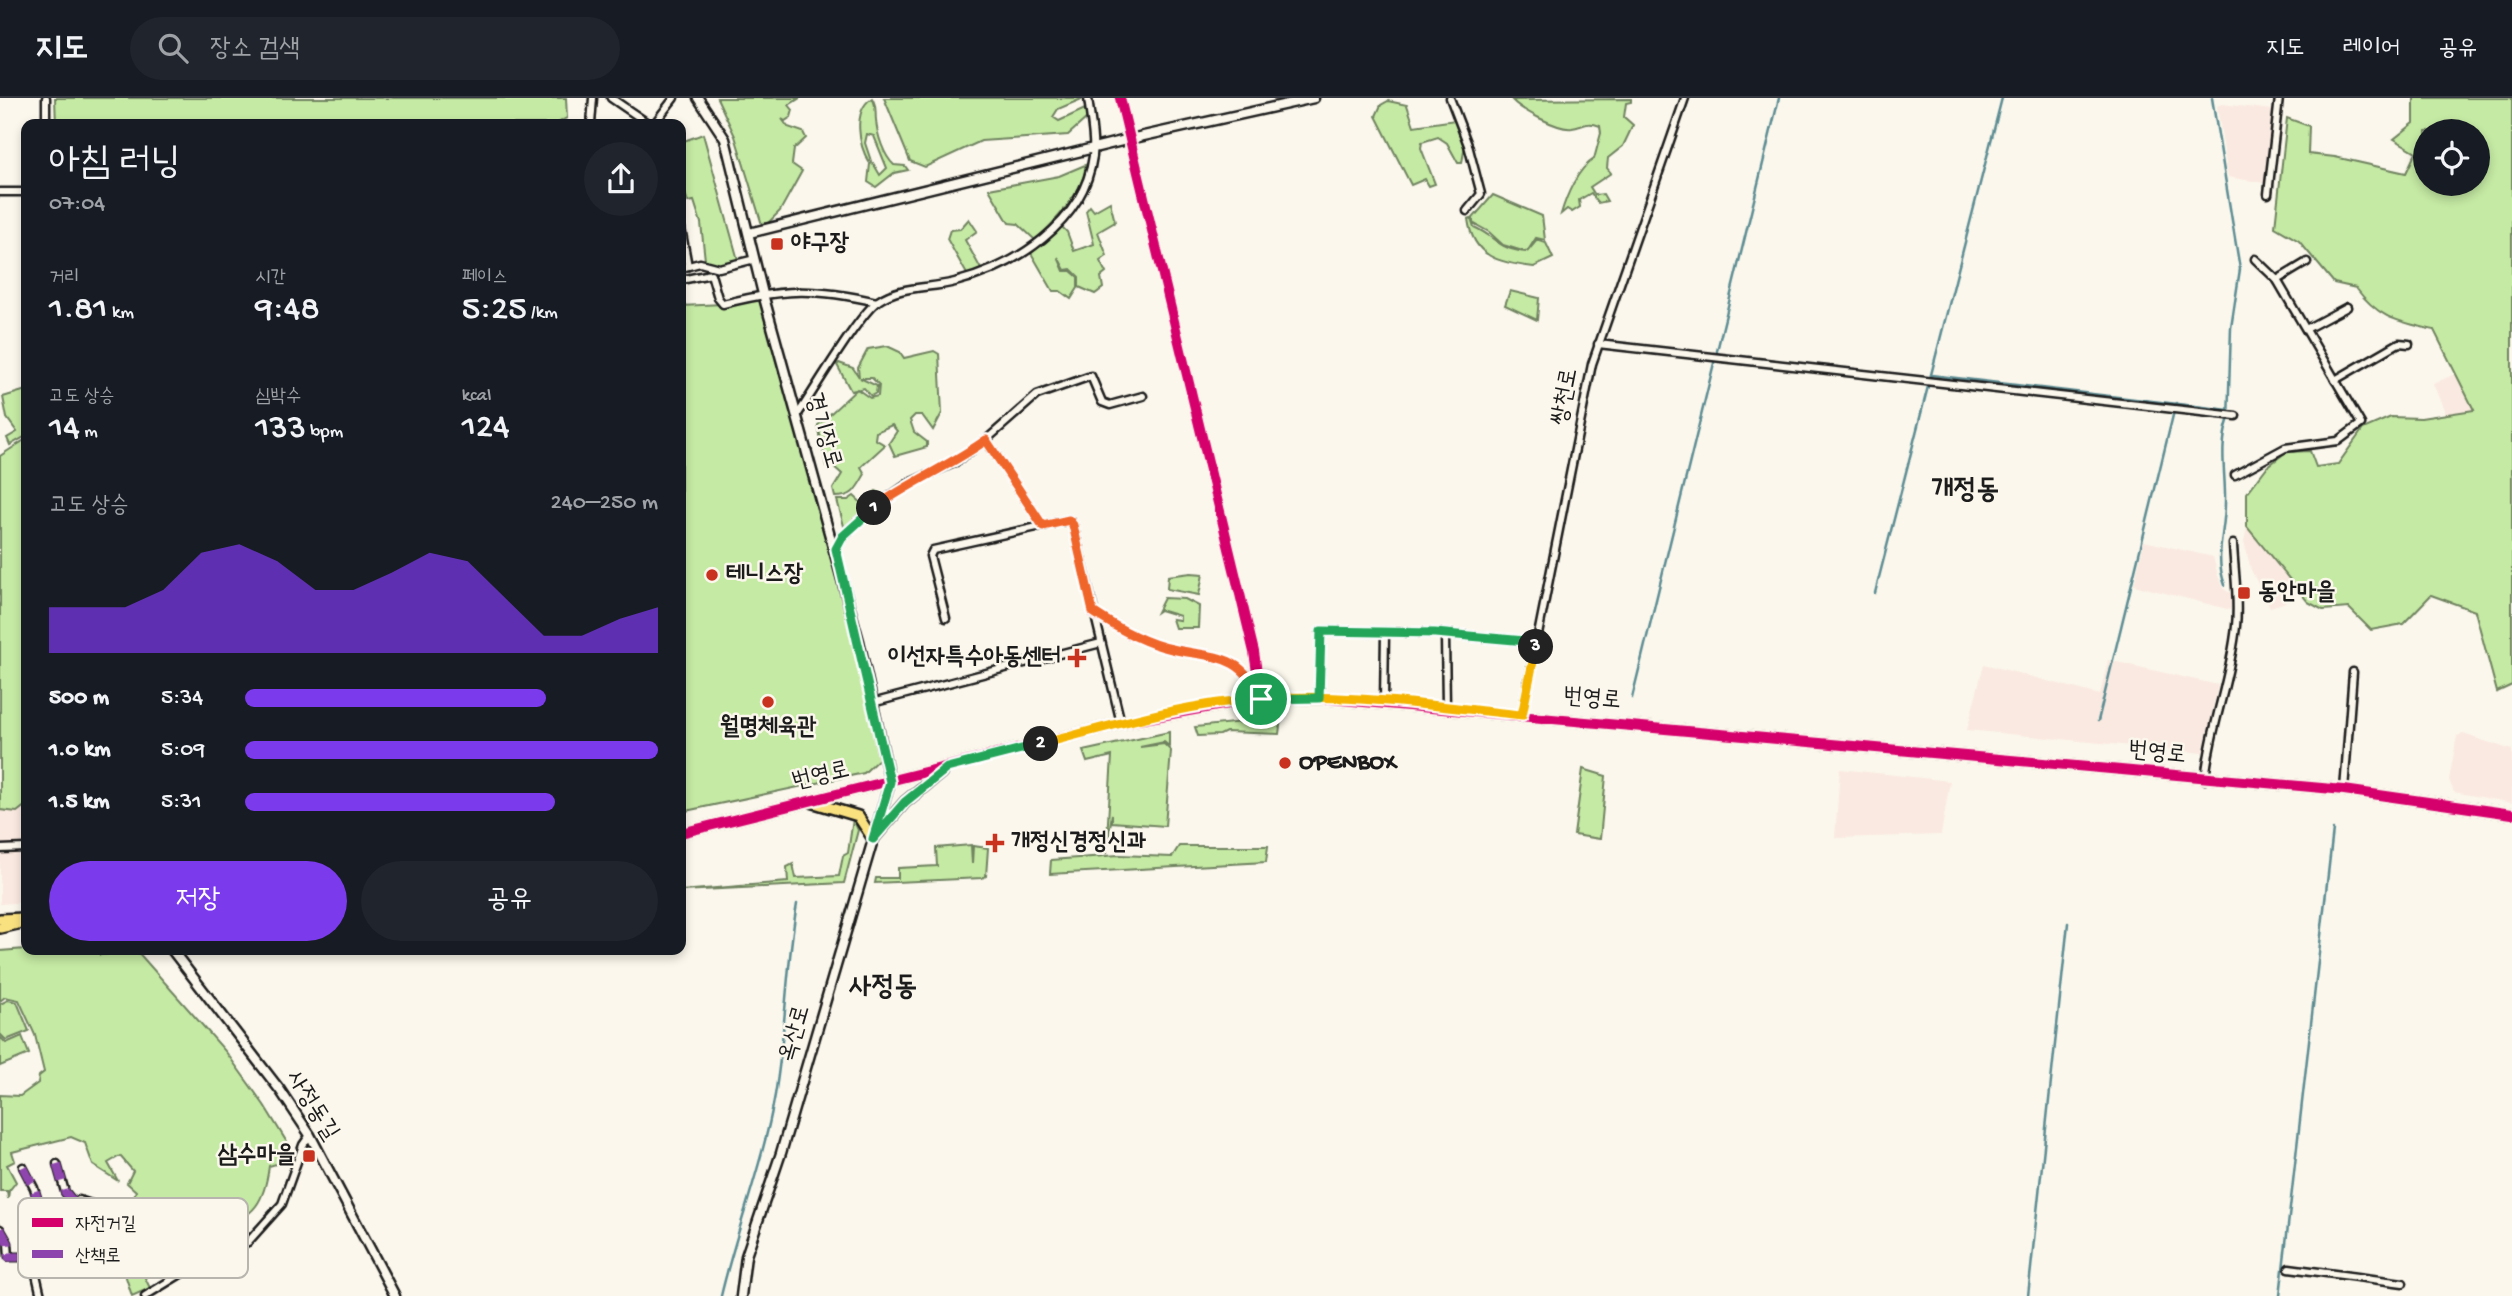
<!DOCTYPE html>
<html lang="ko">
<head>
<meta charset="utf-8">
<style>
	:root { --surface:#171b24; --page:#20242c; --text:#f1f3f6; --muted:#9ea1a6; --line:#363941; --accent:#7c3aed }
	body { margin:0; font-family:"Gochi Hand","Poor Story",sans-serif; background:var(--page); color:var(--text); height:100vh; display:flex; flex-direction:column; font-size:26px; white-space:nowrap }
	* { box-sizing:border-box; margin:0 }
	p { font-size:23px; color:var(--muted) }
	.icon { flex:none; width:38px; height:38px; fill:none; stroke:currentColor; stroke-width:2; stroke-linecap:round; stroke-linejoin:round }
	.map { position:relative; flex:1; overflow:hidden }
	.side { position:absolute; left:21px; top:21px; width:665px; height:836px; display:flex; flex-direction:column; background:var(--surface); border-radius:14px; box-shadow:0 4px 10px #0003 }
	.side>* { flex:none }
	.buttons { position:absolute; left:2413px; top:21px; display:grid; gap:14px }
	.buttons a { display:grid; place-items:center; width:77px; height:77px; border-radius:50%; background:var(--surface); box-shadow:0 4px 10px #0003; font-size:35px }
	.pin { position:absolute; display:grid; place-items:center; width:60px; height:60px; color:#fff; margin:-30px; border:4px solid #fff; border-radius:50%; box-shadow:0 2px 7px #0007 }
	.km { position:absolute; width:35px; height:35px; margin:-18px; border-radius:50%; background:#222; color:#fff; font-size:19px; line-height:35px; text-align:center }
	.round { display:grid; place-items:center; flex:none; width:74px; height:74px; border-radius:37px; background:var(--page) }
	.head { display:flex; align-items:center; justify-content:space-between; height:119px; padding:0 28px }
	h1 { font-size:38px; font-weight:600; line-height:52px }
	.stats { display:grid; grid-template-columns:repeat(3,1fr); gap:10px; height:119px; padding:7px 28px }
	.stats div { display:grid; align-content:center }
	.stats b { font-size:35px; font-weight:600 }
	.stats small { font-size:19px; font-weight:400 }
	.stats p { font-size:19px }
	.chart { height:196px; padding:14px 28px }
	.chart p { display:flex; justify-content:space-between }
	.chart svg { width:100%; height:126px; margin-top:7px; fill:var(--accent); opacity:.7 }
	.button { display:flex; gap:14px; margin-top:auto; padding:14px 28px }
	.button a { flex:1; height:80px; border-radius:42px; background:var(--accent); color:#fff; font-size:28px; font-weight:600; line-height:80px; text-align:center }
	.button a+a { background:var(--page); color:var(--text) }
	ul { padding:0 28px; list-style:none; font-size:23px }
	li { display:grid; grid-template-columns:112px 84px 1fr; align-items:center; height:52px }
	li i { height:18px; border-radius:9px; background:var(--accent) }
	header { display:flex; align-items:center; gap:42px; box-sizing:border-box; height:98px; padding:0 35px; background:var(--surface); border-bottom:2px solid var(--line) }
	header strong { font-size:33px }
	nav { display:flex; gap:38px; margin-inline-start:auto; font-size:24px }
	.search { width:490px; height:63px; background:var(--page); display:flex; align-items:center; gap:18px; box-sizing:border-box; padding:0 24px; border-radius:38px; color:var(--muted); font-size:26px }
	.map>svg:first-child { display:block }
	.built { fill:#fae9e0 }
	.green { fill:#c5eaa4; stroke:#708360; stroke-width:2; fill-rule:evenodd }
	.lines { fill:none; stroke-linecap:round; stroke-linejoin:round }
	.stream { stroke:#5c8c93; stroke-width:2.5 }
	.street-casing { stroke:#1c1c1c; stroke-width:11 }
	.secondary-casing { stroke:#1c1c1c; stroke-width:13 }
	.primary-casing { stroke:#1c1c1c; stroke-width:14 }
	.street { stroke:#fbf7ec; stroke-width:6 }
	.secondary { stroke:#fbf7ec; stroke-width:8 }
	.primary { stroke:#fae180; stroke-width:9 }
	.quiet { stroke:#8e44ad; stroke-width:9; stroke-dasharray:18 9; stroke-linecap:butt }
	.cycleway-casing { stroke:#fbf7ec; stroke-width:15 }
	.cycleway { stroke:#d6006c; stroke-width:10 }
	.split-1-casing { stroke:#fff; stroke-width:14 }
	.split-2-casing { stroke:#fff; stroke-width:14 }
	.split-3-casing { stroke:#fff; stroke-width:14 }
	.split-4-casing { stroke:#fff; stroke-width:14 }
	.split-1 { stroke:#f0652b; stroke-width:9 }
	.split-2 { stroke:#22a559; stroke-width:9 }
	.split-3 { stroke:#f5b400; stroke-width:9 }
	.split-4 { stroke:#22a559; stroke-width:9 }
	.poi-dot { fill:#c8321e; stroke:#fbf7ec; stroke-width:2.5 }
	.labels { text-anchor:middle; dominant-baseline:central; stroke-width:5; stroke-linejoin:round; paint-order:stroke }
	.poi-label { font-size:24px; font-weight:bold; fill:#1c1c1c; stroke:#fbf7ec; text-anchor:start }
	.street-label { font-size:24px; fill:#1c1c1c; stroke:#fbf7ec }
	.quarter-label { font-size:28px; font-weight:bold; fill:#1c1c1c; stroke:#fbf7ec }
	.key { fill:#fbf7ec; stroke:#b8b5ae; stroke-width:2 }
	.key-label { font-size:19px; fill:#1c1c1c }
</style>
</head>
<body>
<header>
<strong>지도</strong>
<div class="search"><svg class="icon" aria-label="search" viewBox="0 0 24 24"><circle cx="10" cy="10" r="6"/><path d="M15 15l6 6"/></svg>장소 검색</div>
<nav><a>지도</a><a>레이어</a><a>공유</a></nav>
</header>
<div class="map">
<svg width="2512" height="1198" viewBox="0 0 2512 1198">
	<rect width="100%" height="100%" fill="#fbf7ec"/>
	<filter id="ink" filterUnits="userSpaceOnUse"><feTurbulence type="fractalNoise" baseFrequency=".0143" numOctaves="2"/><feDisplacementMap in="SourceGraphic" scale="14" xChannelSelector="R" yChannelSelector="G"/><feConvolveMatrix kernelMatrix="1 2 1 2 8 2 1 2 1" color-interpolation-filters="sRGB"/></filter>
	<g filter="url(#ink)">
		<!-- built -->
		<g class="built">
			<polygon points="2222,6 2272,12 2264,85 2228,79 2217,8"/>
			<polygon points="2457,275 2474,312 2446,316 2433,286"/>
			<polygon points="2247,429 2299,493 2283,505 2270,509 2251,472 2244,443"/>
			<polygon points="2144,443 2213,459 2218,478 2225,492 2232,496 2231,512 2134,487"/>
			<polygon points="2108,562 2218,587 2203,655 1967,632 1984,566 2100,597"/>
			<polygon points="2463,636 2512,652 2512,705 2454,694 2449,682 2457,638"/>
			<polygon points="1840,671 1950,683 1941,737 1835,740"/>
			<polygon points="26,707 26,746 0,754 0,712"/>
			<polygon points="26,753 26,804 0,806 0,755"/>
		</g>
		<!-- green -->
		<g class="green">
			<polygon points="55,0 566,0 567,20 556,26 56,26"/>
			<polygon points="717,0 800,0 789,7 793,12 791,19 785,23 782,21 788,29 803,34 806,40 794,51 792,66 802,73 780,113 763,130 735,38"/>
			<path d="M872,0C877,7 875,14 876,22C877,37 884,58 894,67L905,68L908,72L894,75L876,89L868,84L870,66L873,65L880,77L887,70L874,38L867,36L865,45L871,63L869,64C859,48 852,13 872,0Z"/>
			<polygon points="884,0 1084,0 1058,11 1053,19 1059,23 1087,10 1087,20 1068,37 981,43 925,69 910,63"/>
			<path d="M2414,0H2512V587L2497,594L2475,513L2431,497L2403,526L2371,532L2349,510L2323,512L2308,504L2247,429V395L2267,369L2286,354L2310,353L2316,369L2338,366L2363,331L2391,319L2421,320L2474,312L2434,232C2397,223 2379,221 2356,190L2334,185L2299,143L2275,129L2287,20L2309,28L2308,56L2335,59L2406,75L2416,54L2394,41L2414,25ZM2478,33V86H2426V33Z"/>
			<path d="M1631,1V4L1626,5L1624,19L1633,27L1623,48L1608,60L1607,70L1611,75L1590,89L1595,97L1603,96L1607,103L1598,105L1591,95L1579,102L1580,109L1572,114L1567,111L1561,116C1566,99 1577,71 1594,61L1601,35L1600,28C1587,23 1584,28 1572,30C1558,32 1521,12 1512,2Z"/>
			<polygon points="1388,3 1407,7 1414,28 1455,22 1465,47 1462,65 1458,65 1447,45 1438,39 1422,44 1421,50 1435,86 1429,88 1425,81 1411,87 1376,18 1381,7"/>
			<polygon points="703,36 738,162 717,167 705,162 701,125 694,103 688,104 681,83 681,44"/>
			<path d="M1085,67C1087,90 1052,127 1035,142L1018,126L1009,125L989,91L1059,78Z"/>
			<path d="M1493,97L1542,118L1545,142L1536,140L1527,154L1537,142L1546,145L1553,160L1534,169C1499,165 1473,159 1468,121L1471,120L1474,129C1498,140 1497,151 1526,154L1503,147L1489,134L1473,125V120Z"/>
			<polygon points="1110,104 1115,124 1098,134 1107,158 1100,163 1106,175 1101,179 1103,190 1095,196 1079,189 1079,179 1071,171 1065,172 1058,159 1064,173 1071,173 1078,179 1078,190 1071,201 1060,193 1053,193 1031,155 1061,128 1067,134 1074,153 1094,146 1086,113 1090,108 1094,113"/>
			<polygon points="969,121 977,133 965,142 981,171 968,178 947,141 950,132 960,131"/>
			<polygon points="1510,193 1539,200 1537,222 1505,207"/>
			<polygon points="763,196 798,316 884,656 864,675 681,714 681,208 723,206"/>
			<path d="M887,248L900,254L904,260L934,253L939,256L942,315L933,332L922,317H915L910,322L914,334L927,344V349L895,358L889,345L897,333L892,327L876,334L875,341L885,347L861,369L865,376C856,391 854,399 835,399L833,391L842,376L833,368H826L818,327L857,291L870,300L878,298L879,287L872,280H860L877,288L876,295L871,298L864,290L851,293L837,267L839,265L853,270L859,279L858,270L868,251Z"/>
			<polygon points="26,292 26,338 10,347 7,340 17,334 7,320 3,299"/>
			<polygon points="26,341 26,707 17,714 0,712 0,358"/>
			<polygon points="876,393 887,398 867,411 851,428 844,428 837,402 848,402 854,398 865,408 870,402 867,399"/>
			<polygon points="1191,475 1203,476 1199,497 1167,491 1168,478"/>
			<polygon points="1164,500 1185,501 1199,508 1198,530 1175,530 1172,521 1180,522 1180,518 1160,512 1157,514"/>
			<polygon points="1281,620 1279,636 1226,634 1220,637 1198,638 1195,629"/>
			<polygon points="1169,634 1169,648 1164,644 1140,649 1164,646 1171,653 1165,728 1112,724 1112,716 1106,756 1112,658 1087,664 1083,653"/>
			<polygon points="1583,671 1606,678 1600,741 1574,737"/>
			<polygon points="853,721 858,732 844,785 681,793 788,784 787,769 793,766 796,780 839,778 843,758 848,755"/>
			<polygon points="971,747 972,766 973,748 988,750 986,778 982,780 875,785 876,780 898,780 898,770 937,768 936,750"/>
			<polygon points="1179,748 1268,748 1266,764 1050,776 1051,762 1119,757 1172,759"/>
			<path d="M26,851L99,852L100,857L137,853L226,954L264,1007L288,1046L283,1064L269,1068C265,1100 255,1123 220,1125L219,1104L203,1103L178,1108L133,1100L136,1093L127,1085L133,1073L120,1058L108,1065L118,1083L93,1067L85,1045L71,1039L12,1054L15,1063L7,1067L16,1084L9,1093L8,1101L7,1093H0V997L20,998L38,985L39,978L44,974L35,937L19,902L5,899L0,903V853Z"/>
			<polygon points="8,902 17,904 29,933 6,942 0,936 0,906"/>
			<polygon points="22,938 29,956 0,968 0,939 6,945"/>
			<polygon points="108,1144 116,1156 127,1152 133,1155 150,1190 132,1198 123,1170 109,1174"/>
		</g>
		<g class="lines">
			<!-- stream -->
			<g class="stream">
				<path d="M2212,0L2240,171L2231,230L2228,323C2219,350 2226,378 2225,405C2225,435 2214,458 2225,487"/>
				<polyline points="1717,253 1779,0"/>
				<polyline points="1931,277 2229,312"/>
				<polyline points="1875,495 2002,0"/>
				<polyline points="1632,600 1714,265"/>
				<polyline points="2098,623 2176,305"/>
				<path d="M721,1198C737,1130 763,1065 775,997C786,933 786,869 797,806"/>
				<polyline points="2028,1198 2068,825"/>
				<polyline points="2280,1198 2333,732"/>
			</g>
			<defs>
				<g id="street">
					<polyline points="611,0 649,26"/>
					<polyline points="1450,0 1468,47 1481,96 1467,113"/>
					<polyline points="46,26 46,0"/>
					<polyline points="591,26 593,0"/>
					<polyline points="654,26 674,0"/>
					<polyline points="0,94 26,94"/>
					<polyline points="2268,96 2279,0"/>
					<polyline points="681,130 688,168"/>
					<polyline points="681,170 700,165 719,170 755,161"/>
					<path d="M681,182L711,176L718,200L723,206C784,190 816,190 877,204"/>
					<polyline points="2277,182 2307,164"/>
					<polyline points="2306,231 2347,209"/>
					<polyline points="1598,246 2236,318"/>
					<polyline points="2335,282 2399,245 2409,246"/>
					<path d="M798,316C814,293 859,216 878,203C902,187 928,191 955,184C1014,169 1084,126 1093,58C1095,40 1090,18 1088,0"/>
					<polyline points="986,342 1043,428"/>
					<polyline points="2235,377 2285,350 2338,343 2361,326 2277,182 2255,161"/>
					<polyline points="836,451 843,438 869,413 909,385 954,365 986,342 1037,297 1091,278 1102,304 1110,307 1143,298"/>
					<path d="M1093,515C1117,530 1143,545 1172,551C1213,560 1241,554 1261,601L1254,554L1120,0"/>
					<polyline points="946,520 930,458 933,452 1069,422 1073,427 1121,625"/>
					<polyline points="1445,537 1446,609"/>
					<polyline points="1319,600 1321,533 1435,535 1537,544"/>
					<polyline points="1384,603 1385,534"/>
					<polyline points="872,605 1101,545"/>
					<polyline points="1522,617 1592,266 1685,0"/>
					<path d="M2205,682C2210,630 2231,580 2236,528C2239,501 2234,472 2233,446"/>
					<polyline points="2344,692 2353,574"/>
					<polyline points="0,751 26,750"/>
					<polyline points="57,1066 65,1094 73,1104"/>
					<polyline points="23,1069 34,1090 43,1120"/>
					<polyline points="0,1131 8,1145 9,1159 32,1159"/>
					<polyline points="2289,1170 2403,1185"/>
					<polyline points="41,1198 32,1159 38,1129 43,1120 79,1102 182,1136 203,1162"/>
					<polyline points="145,1198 202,1163 248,1144 282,1106 303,1047 310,1037"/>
				</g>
				<g id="secondary">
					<polyline points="698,0 725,41 763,196 859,543 890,684 781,1055 746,1158 741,1198"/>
					<polyline points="749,135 1130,41 1314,0"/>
					<polyline points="172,852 280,992 310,1037 395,1198"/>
				</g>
				<g id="primary">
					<polyline points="811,704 858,718 873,741 905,704 943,673"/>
					<polyline points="681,735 1121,625 1256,601 1319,600 2344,692 2512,716"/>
					<polyline points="0,821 25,820"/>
					<polyline points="0,830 26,824"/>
				</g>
			</defs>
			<!-- street casing -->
			<use href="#street" class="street-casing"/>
			<!-- secondary casing -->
			<use href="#secondary" class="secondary-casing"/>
			<!-- primary casing -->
			<use href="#primary" class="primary-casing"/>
			<!-- street -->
			<use href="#street" class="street"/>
			<!-- secondary -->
			<use href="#secondary" class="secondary"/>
			<!-- primary -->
			<use href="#primary" class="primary"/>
			<!-- quiet -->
			<g class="quiet">
				<polyline points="57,1066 65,1094 73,1104"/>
				<polyline points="23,1069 34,1090 43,1120"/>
				<polyline points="0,1131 8,1145 9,1159 32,1159"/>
			</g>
			<defs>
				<g id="cycleway">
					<path d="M1093,515C1117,530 1143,545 1172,551C1213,560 1241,554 1261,601L1254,554L1120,0"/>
					<polyline points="681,735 1121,625 1256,601 1319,600 2344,692 2512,716"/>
				</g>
			</defs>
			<!-- cycleway casing -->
			<use href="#cycleway" class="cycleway-casing"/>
			<!-- cycleway -->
			<use href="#cycleway" class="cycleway"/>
		</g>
	</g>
	<g class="lines" filter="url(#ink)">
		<defs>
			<path id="split-1" d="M874,410C910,384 950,368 986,342L1043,428L1069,422L1073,427L1093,514C1117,530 1143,545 1172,551C1212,560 1242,554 1261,601"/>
			<polyline id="split-2" points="874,410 843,438 836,451 890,684 873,741 905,704 947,670 1041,646"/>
			<path id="split-3" d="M1041,646C1111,628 1183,606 1255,601C1344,594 1434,608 1522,617L1536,549"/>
			<polyline id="split-4" points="1261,601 1319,600 1321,533 1435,535 1537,544 1536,549"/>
		</defs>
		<!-- split-1 casing -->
		<use href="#split-1" class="split-1-casing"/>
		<!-- split-2 casing -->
		<use href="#split-2" class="split-2-casing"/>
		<!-- split-3 casing -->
		<use href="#split-3" class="split-3-casing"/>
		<!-- split-4 casing -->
		<use href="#split-4" class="split-4-casing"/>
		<!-- split-1 -->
		<use href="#split-1" class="split-1"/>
		<!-- split-2 -->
		<use href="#split-2" class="split-2"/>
		<!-- split-3 -->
		<use href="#split-3" class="split-3"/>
		<!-- split-4 -->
		<use href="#split-4" class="split-4"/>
	</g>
	<!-- markers -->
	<g class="poi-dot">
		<rect x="770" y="139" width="14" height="14" rx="3.5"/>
		<circle cx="712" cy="477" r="7"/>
		<rect x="2237" y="488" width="14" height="14" rx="3.5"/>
		<path d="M1073.5 549.5h7v7h7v7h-7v7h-7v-7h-7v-7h7z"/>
		<circle cx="768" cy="604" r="7"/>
		<circle cx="1285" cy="665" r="7"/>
		<path d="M991.5 734.5h7v7h7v7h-7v7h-7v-7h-7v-7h7z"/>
		<rect x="302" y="1051" width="14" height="14" rx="3.5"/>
	</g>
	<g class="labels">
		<!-- poi labels -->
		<g class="poi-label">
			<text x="791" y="146">야구장</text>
			<text x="726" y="477">테니스장</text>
			<text x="2258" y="495">동안마을</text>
			<text x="1061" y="560" text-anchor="end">이선자특수아동센터</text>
			<text x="768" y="630" text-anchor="middle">월명체육관</text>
			<text x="1299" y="665">OPENBOX</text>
			<text x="1011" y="745">개정신경정신과</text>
			<text x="295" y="1058" text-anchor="end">삼수마을</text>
		</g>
		<!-- street labels -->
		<g class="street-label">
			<text transform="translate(1566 299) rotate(-79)">쌍천로</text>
			<text transform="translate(822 333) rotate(74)">경기장로</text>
			<text transform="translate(1592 602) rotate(5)">번영로</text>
			<text transform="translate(2157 656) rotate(6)">번영로</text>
			<text transform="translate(821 679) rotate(-13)">번영로</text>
			<text transform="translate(796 936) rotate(-74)">옥산로</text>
			<text transform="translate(311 1008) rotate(58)">사정동길</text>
		</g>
		<!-- quarter labels -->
		<g class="quarter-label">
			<text x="1965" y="393">개정동</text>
			<text x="883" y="890">사정동</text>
		</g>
	</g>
	<!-- legend -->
	<rect x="18" y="1100" width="230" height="80" rx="10" class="key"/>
	<rect x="32" y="1120" width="31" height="9" fill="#d6006c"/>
	<rect x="32" y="1152" width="31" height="8" fill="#8e44ad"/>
	<g class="key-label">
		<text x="75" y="1131">자전거길</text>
		<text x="75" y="1163">산책로</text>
	</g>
</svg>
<div class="buttons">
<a><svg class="icon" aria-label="locate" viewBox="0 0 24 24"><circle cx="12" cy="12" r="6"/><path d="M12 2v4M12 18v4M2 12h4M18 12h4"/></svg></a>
</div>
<div class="pin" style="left:1261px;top:601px;background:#1e9e55"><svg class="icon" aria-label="arrive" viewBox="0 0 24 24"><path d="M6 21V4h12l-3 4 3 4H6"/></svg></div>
<b class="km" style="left:874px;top:410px">1</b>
<b class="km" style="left:1041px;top:646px">2</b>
<b class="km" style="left:1536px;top:549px">3</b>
<section class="side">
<div class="head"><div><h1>아침 러닝</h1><p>07:04</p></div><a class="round"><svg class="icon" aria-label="share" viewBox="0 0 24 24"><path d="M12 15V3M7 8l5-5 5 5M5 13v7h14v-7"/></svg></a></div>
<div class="stats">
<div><p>거리</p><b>1.81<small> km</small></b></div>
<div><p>시간</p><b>9:48</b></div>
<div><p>페이스</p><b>5:25<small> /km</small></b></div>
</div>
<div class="stats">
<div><p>고도 상승</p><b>14<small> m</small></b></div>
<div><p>심박수</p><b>133<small> bpm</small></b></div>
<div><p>kcal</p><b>124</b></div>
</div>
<div class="chart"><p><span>고도 상승</span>240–250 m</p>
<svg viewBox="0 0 160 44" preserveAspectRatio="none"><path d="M0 44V28L10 28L20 28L30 22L40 9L50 6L60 12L70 22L80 22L90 16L100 9L110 12L120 25L130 38L140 38L150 32L160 28V44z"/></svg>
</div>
<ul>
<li><b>500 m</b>5:34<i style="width:73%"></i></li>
<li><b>1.0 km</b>5:09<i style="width:100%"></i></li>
<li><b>1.5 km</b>5:31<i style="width:75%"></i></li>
</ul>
<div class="button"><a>저장</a><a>공유</a></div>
</section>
</div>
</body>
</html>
